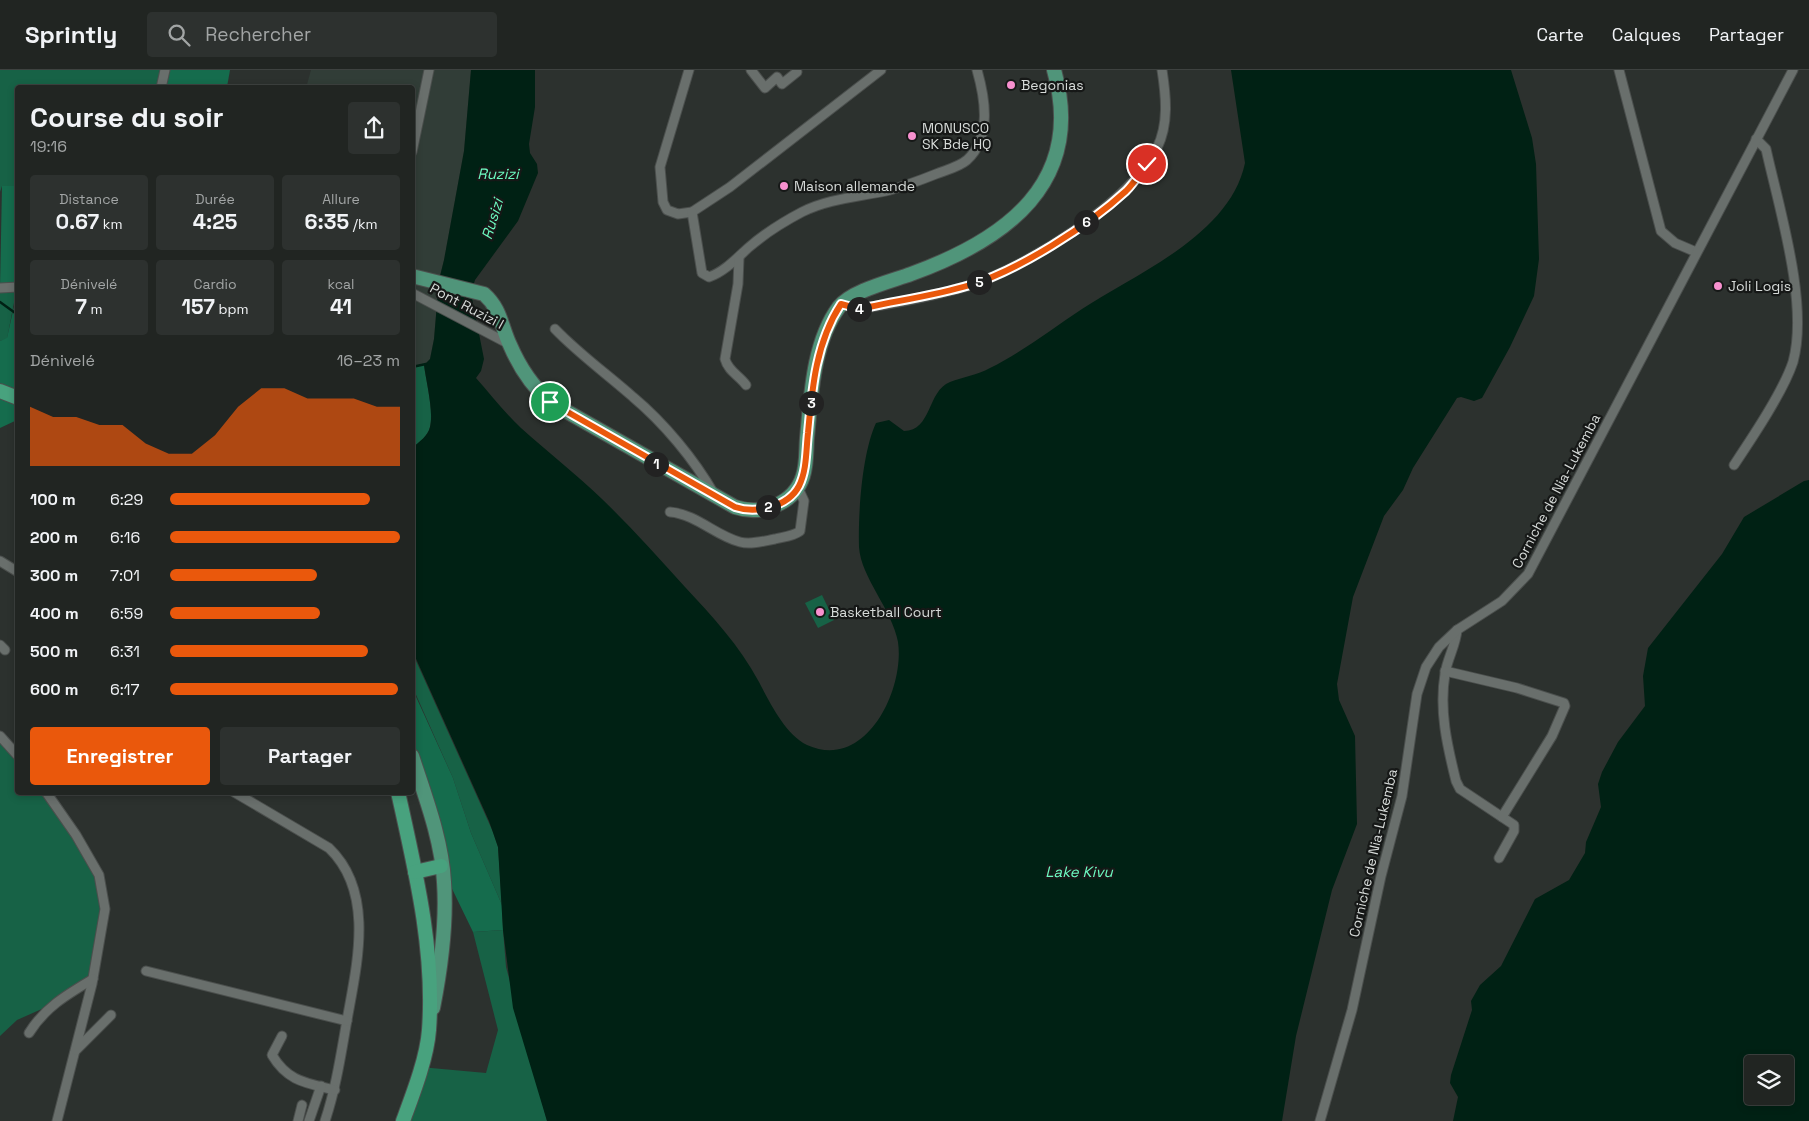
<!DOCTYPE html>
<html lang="fr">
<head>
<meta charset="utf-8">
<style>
	:root { --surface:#212522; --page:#2d312f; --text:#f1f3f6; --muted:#a2a5a5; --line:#3e4240; --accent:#ea580c }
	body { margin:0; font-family:"Space Grotesk",sans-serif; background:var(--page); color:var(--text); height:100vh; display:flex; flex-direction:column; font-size:19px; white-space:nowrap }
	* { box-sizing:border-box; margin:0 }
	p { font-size:16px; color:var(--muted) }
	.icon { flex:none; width:28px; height:28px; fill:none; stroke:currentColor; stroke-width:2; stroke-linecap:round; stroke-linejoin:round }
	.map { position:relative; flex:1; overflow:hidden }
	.sheet { position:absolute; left:15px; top:15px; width:400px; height:710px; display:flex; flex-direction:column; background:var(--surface); border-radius:5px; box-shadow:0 2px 8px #0003,0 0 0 1px var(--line) }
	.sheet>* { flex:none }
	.buttons { position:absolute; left:1744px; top:985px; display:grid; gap:10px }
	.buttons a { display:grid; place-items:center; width:50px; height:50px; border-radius:5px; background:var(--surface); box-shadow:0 2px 8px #0003,0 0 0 1px var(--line); font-size:25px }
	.pin { position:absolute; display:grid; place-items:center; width:42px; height:42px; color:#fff; margin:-21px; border:2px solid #fff; border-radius:50%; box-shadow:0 1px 5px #0007 }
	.km { position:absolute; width:25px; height:25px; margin:-12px; border-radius:50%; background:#222; color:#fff; font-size:14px; line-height:25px; text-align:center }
	.round { display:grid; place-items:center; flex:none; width:52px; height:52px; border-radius:5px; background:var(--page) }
	.overview { display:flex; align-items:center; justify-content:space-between; height:85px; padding:0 15px }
	h1 { font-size:28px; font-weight:700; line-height:38px }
	.figures { display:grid; grid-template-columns:repeat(3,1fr); gap:8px; height:85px; padding:5px 15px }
	.figures div { display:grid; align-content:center; border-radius:5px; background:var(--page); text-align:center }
	.figures b { font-size:21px; font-weight:700 }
	.figures small { font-size:14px; font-weight:400 }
	.figures p { font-size:14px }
	.chart { height:140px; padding:10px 15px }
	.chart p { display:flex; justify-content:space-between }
	.chart svg { width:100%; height:90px; margin-top:5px; fill:var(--accent); opacity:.7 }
	.primary-button { display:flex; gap:10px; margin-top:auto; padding:10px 15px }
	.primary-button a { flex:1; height:58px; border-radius:5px; background:var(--accent); color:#fff; font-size:20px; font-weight:700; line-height:58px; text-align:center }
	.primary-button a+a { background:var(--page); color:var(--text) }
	ul { padding:0 15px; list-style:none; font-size:16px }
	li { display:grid; grid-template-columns:80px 60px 1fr; align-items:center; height:38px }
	li i { height:12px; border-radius:6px; background:var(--accent) }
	header { display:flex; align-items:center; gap:30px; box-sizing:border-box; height:70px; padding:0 25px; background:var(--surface); border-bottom:1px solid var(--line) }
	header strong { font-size:24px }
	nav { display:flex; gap:28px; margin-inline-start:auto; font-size:18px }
	.search { width:350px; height:45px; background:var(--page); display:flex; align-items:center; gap:12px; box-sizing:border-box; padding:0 18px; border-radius:5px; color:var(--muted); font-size:19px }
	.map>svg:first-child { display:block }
	.built { fill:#313d37 }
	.green { fill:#176246 }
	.forest { fill:#156c4d }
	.water { fill:#002114; fill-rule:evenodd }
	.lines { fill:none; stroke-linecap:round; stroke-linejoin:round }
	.stream { stroke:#002114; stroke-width:2.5 }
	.minor-casing { stroke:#4b4f4d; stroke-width:11 }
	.primary-casing { stroke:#4b4f4d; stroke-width:16 }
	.trunk-casing { stroke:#4b4f4d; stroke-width:16 }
	.minor { stroke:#696f6c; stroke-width:9 }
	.primary { stroke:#50957a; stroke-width:14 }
	.trunk { stroke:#48a27e; stroke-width:14 }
	.route-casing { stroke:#fff; stroke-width:10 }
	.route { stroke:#ea580c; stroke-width:6 }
	.poi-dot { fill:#f790ce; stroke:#161817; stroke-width:2 }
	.labels { text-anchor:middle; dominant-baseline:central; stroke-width:4.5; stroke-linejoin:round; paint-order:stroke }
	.poi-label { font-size:14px; fill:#d7dbd9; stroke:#161817; text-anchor:start }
	.street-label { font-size:14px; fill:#d7dbd9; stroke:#161817 }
	.water-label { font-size:15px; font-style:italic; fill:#6dfac1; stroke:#161817 }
</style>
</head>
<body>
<header>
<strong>Sprintly</strong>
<div class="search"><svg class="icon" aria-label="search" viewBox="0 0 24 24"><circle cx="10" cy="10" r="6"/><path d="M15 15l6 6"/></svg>Rechercher</div>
<nav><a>Carte</a><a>Calques</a><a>Partager</a></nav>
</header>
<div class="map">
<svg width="1809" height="1051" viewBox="0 0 1809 1051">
	<rect width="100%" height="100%" fill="#2c312e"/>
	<!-- built -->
	<polygon class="built" points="311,0 471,0 464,81 444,190 439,210 434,269 430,289 424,295 413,297 412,18 306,18"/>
	<!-- green -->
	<g class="green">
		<polygon points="0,0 165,0 161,17 18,18 17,116 2,116 0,122"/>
		<polygon points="17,217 7,269 0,271 0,218"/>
		<path d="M424,295C426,311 434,342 430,357C428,366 419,372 413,378V297Z"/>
		<polygon points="822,525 834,550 818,558 805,533"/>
		<polygon points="412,582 493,762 498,777 502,835 471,763 453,708 413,618"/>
		<polygon points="0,665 17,684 18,722 48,723 106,819 96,908 53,934 17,950 0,966"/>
		<polygon points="503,860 506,897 547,1051 403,1051 420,997 486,1003 498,960 473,862"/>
	</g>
	<!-- forest -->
	<g class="forest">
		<polygon points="165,0 230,0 227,17 161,18"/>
		<polygon points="2,116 17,116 17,217 0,218"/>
		<polygon points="17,223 17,350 0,358 0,271 7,268"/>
		<polygon points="412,618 453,708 471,763 502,835 503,860 473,862 441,796 413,686"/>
	</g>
	<!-- water -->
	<g class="water">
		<path d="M471,0H535V37L529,74L530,83L537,94L538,103L518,151L475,210L471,223L484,289L481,301L476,308C491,325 505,343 521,358C548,382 576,404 602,429C631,457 658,487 685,517C713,547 739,575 759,612C770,633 785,664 807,675C866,702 905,619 898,572C892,539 861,508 859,477C858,443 862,383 876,353L889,350L904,361C932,361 927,321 950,312C963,307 977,305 990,298C1022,282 1052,259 1082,239C1137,203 1230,165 1245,93L1231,0H1511L1532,68L1536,94L1539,189L1534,226L1510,277L1482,328L1474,331L1461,327L1457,328L1413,398L1403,420L1384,446L1353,527L1337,614L1339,630L1355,666L1357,754L1332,820L1296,966L1282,1051H547L513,938L503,860L498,777L489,751L413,582L412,378C419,372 428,366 430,357C434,342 426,311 424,295L430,289L434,269L439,210L444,190L464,81Z"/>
		<path d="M1809,410V1051H1453L1458,1027L1450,1013L1451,1005L1472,940L1471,931L1480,915L1501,896L1535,829L1569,810L1585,783L1586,772L1601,737L1598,714L1602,702L1618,672L1645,636L1643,606L1648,578L1722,484L1744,447L1804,411ZM1752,994H1785V1026H1752Z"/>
	</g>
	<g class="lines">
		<!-- stream -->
		<g class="stream">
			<polyline points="0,232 18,245"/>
			<polyline points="412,297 426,294"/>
		</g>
		<defs>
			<g id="minor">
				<polyline points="689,0 660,97 663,132 667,140 678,144 692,142 730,117 881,0"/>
				<polyline points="751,0 765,18 777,7 782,14 797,2"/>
				<polyline points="1619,0 1661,161 1675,173 1696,182"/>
				<polyline points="161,18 165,0"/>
				<polyline points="412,82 429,0"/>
				<path d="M692,142L702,203L709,207C724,202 737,188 748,178C764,164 783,152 802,142C830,128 860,127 890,120C905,116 921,110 936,104C946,100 959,97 967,90C992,67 985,28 977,0"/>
				<path d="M739,188L738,214L725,289C728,301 740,306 746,315"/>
				<polyline points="0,218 18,217"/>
				<polyline points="412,223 509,274"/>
				<path d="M841,234L859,239C896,233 935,226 971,215C1028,196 1130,133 1157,78C1169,54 1166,26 1162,0"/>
				<path d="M555,259C579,284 607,304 633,327C664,353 694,389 714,424"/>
				<path d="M1734,395C1752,368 1783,322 1793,292C1809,234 1779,138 1766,79L1756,69"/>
				<path d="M670,442C696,444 716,466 740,472C751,475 764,471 775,469C783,467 794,466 800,461L804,431L798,418"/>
				<polyline points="0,491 18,502"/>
				<path d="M1457,560C1456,575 1447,589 1445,604C1439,640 1447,675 1456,711L1460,719L1514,755V761L1499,788"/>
				<polyline points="0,575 5,580"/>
				<polyline points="1445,601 1517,618 1564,633 1565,636 1552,666 1502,747"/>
				<polyline points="0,666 18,686"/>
				<polyline points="46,722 76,765 99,805 105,839 92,914 57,1051"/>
				<path d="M234,722L329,778C375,822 357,894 347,950C341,984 336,1018 325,1051"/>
				<polyline points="146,901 347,951"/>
				<path d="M29,963C45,937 68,924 93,909"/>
				<path d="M282,966L272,985C288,1012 307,1013 335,1020"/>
				<polyline points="76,980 111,945"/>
				<polyline points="298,1051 302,1035"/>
				<polyline points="309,1051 321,1016"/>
				<polyline points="1320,1051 1352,940 1381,806 1402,726 1417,624 1426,597 1439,577 1457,560 1502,531 1528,504 1793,0"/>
			</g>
			<g id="primary">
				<path d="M412,206L484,224C501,239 501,256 510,275C519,296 533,317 550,332L735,437C762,446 794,434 803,406C807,394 806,380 807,368C811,326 813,272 839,237C851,221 892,211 911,204C1005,170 1086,113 1054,0"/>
				<path d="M412,686C425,726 442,770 444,812C447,854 441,897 433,938"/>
			</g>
			<g id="trunk">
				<polyline points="0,321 18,328"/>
				<path d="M398,722C415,799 435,880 429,960C427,988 413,1024 403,1051"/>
				<polyline points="415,802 441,796"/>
			</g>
		</defs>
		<!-- minor casing -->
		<use href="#minor" class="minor-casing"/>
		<!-- primary casing -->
		<use href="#primary" class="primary-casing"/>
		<!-- trunk casing -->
		<use href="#trunk" class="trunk-casing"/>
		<!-- minor -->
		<use href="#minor" class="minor"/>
		<!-- primary -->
		<use href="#primary" class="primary"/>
		<!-- trunk -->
		<use href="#trunk" class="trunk"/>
	</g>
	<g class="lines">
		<defs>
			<path id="route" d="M550,332L735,437C756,444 788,437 799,416C807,400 806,380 808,363C812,319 816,272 841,234L859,239L869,237C902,230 937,225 970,215C1019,200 1088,156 1126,121C1134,113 1141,102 1147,94"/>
		</defs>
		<!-- route casing -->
		<use href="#route" class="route-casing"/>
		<!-- route -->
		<use href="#route" class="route"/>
	</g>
	<!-- markers -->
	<g class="poi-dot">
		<circle cx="1011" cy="15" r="5"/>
		<circle cx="912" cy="66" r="5"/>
		<circle cx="784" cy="116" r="5"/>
		<circle cx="1718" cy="216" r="5"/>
		<circle cx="820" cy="542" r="5"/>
	</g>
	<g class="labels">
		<!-- poi labels -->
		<g class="poi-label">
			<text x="1021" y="15">Begonias</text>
			<text x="922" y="58">MONUSCO<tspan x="922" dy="16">SK Bde HQ</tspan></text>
			<text x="794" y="116">Maison allemande</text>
			<text x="1728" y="216">Joli Logis</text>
			<text x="830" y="542">Basketball Court</text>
		</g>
		<!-- street labels -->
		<g class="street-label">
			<text transform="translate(467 236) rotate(28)">Pont Ruzizi I</text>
			<text transform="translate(1556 421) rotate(-62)">Corniche de Nia-Lukemba</text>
			<text transform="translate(1373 783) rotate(-77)">Corniche de Nia-Lukemba</text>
		</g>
		<!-- water labels -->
		<g class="water-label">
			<text x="498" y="103">Ruzizi</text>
			<text transform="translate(492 149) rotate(-73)">Rusizi</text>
			<text x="1079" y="801">Lake Kivu</text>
		</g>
	</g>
</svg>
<div class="buttons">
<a><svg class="icon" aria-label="layers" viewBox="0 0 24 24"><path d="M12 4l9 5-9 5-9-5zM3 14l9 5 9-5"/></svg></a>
</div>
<div class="pin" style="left:550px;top:332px;background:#1e9e55"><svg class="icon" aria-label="arrive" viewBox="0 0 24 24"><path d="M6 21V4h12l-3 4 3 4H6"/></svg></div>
<div class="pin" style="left:1147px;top:94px;background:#d93025"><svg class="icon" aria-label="check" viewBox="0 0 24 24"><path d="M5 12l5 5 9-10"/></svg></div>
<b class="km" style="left:656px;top:394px">1</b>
<b class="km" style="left:768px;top:437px">2</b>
<b class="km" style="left:811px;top:333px">3</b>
<b class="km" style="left:859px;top:239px">4</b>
<b class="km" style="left:979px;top:212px">5</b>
<b class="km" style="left:1086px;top:152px">6</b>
<section class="sheet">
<div class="overview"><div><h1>Course du soir</h1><p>19:16</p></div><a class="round"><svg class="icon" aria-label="share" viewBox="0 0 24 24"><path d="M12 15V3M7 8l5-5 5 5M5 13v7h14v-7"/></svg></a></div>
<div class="figures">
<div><p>Distance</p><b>0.67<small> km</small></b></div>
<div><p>Durée</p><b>4:25</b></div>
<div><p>Allure</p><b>6:35<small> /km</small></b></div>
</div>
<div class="figures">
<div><p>Dénivelé</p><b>7<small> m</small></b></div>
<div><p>Cardio</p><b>157<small> bpm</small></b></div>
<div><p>kcal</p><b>41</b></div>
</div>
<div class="chart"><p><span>Dénivelé</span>16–23 m</p>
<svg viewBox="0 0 160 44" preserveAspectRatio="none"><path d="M0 44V15L10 20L20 20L30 24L40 24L50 33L60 38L70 38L80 29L90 15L100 6L110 6L120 11L130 11L140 11L150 15L160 15V44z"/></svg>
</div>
<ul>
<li><b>100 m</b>6:29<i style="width:87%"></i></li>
<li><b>200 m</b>6:16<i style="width:100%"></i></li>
<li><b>300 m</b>7:01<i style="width:64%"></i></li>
<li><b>400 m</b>6:59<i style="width:65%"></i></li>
<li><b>500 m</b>6:31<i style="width:86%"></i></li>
<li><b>600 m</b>6:17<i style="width:99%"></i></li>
</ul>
<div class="primary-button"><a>Enregistrer</a><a>Partager</a></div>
</section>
</div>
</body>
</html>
